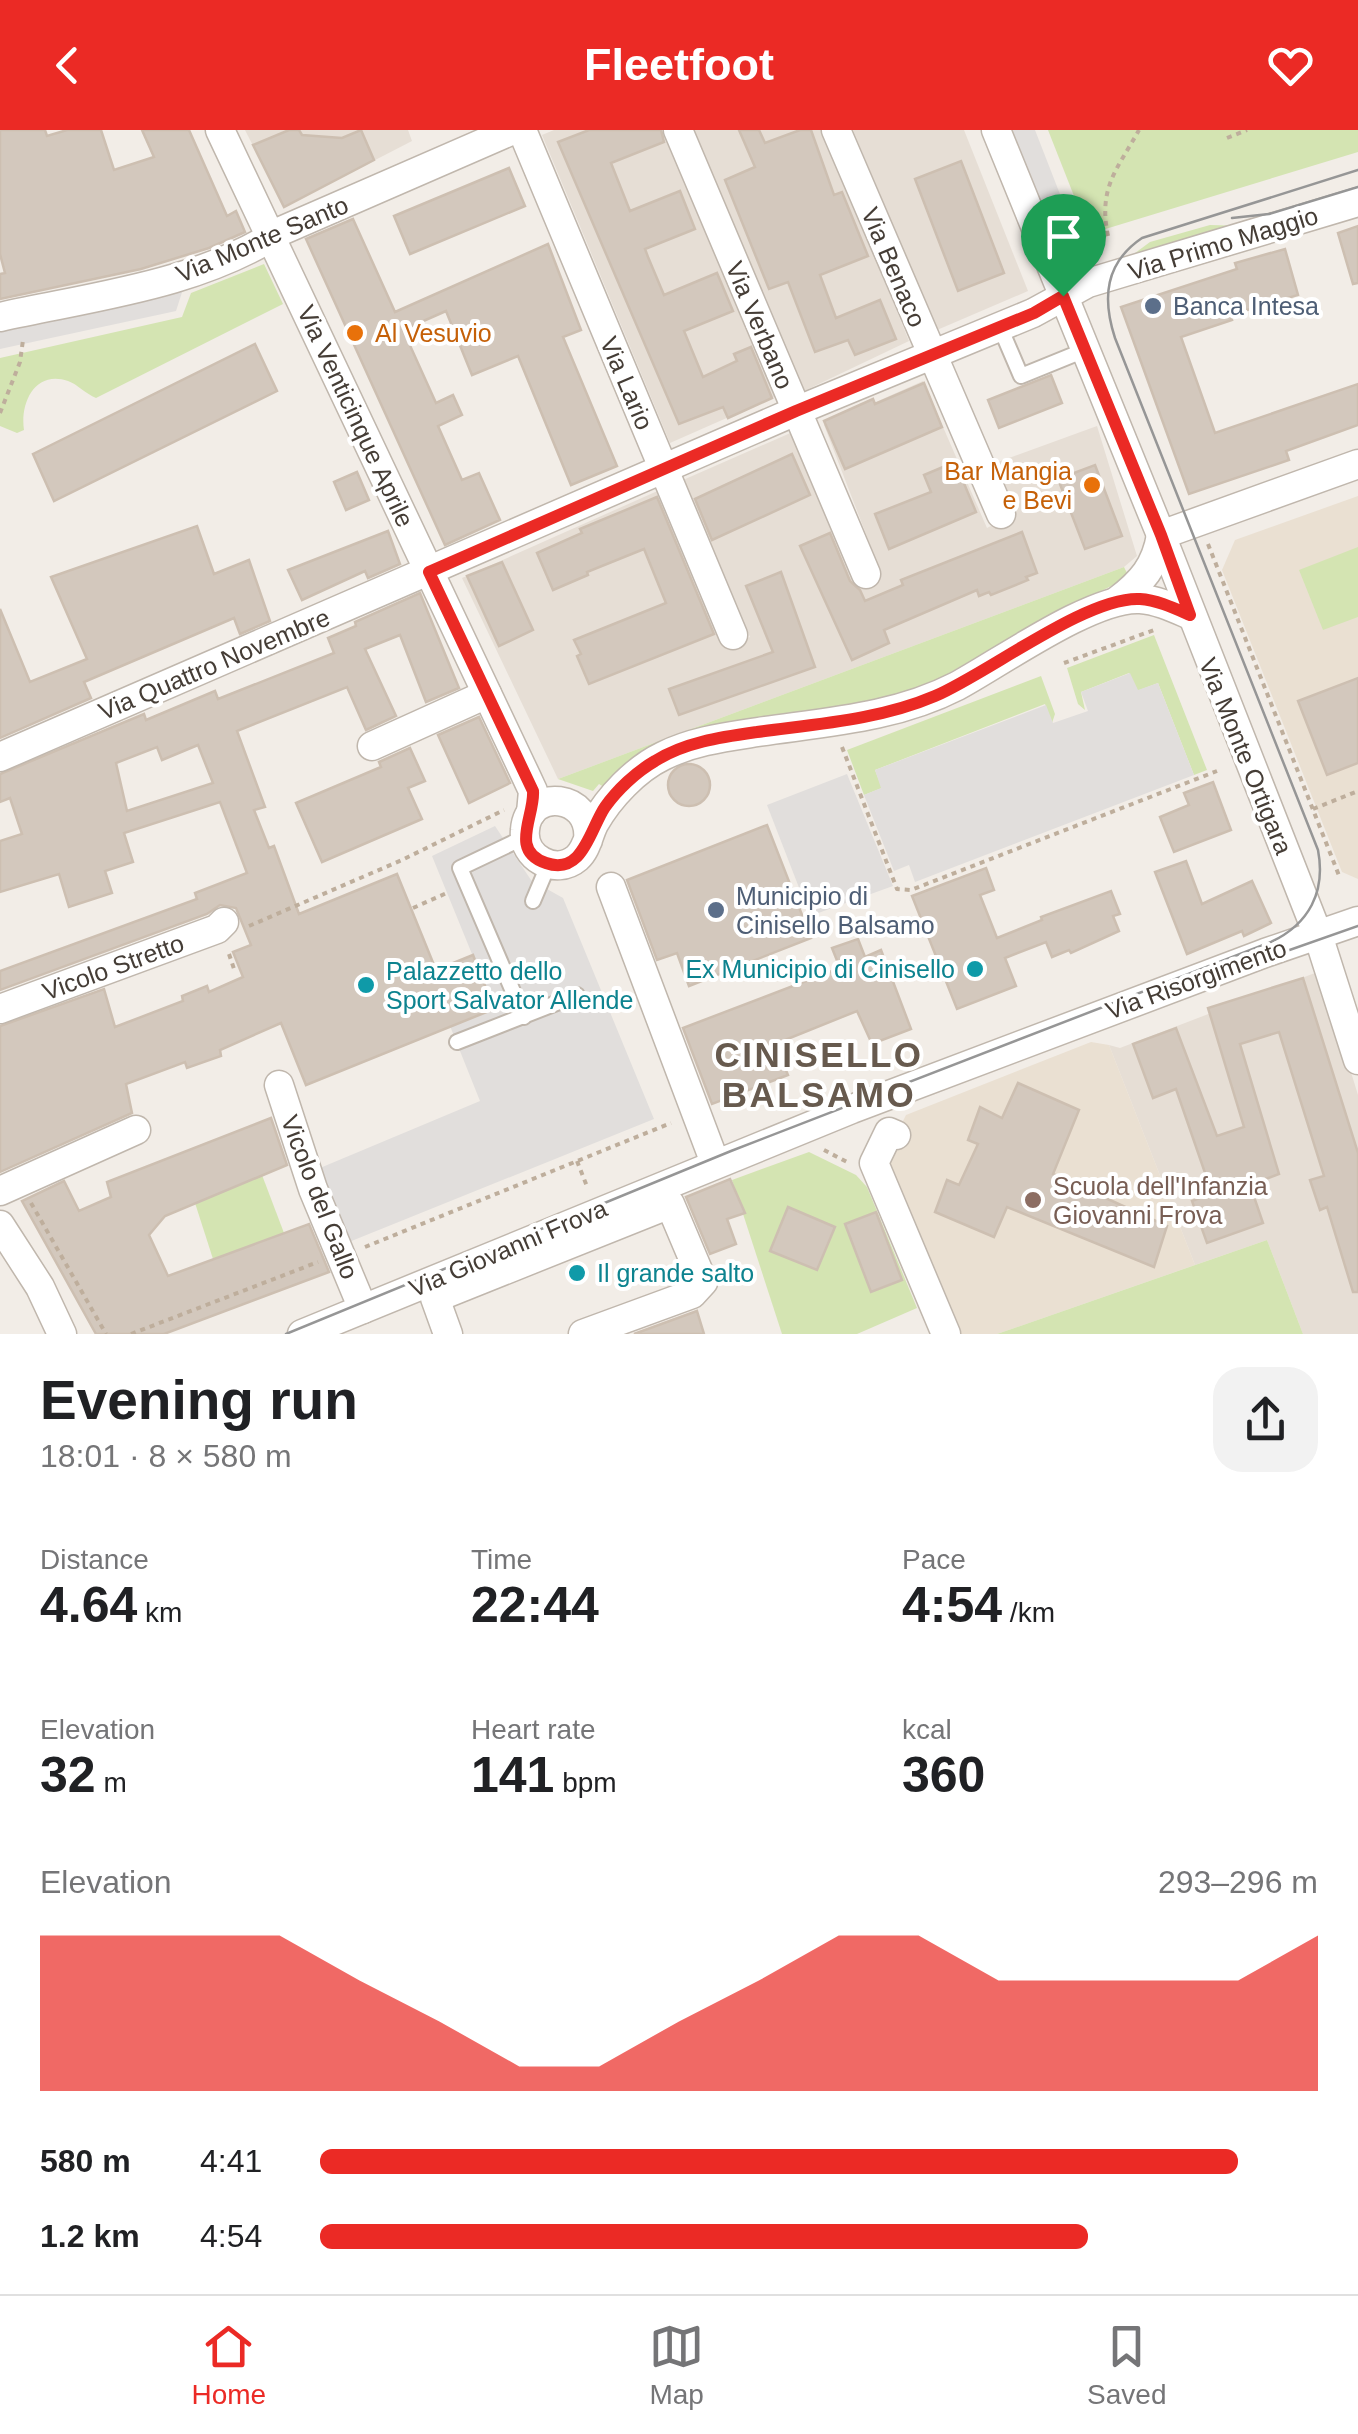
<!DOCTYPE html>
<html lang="en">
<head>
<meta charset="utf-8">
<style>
	:root { --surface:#fff; --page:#f2f2f2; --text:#202124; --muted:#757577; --line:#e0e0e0; --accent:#eb2a25 }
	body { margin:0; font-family:Helvetica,sans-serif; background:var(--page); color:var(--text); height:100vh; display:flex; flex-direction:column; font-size:38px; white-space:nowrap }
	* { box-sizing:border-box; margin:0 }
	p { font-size:32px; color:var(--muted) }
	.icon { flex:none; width:55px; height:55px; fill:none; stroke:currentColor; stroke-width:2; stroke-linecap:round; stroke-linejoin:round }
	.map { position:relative; height:1204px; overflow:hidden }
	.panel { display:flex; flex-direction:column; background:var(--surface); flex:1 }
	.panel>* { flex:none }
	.pin { position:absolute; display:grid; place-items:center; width:85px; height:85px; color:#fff; margin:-102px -42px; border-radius:50% 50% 50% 0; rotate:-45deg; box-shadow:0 0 10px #0007 }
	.pin .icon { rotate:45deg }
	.round { display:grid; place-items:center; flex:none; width:105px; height:105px; border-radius:30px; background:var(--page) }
	.head { display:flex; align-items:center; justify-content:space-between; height:170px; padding:0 40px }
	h1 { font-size:55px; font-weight:600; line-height:75px }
	.stats { display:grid; grid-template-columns:repeat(3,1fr); gap:15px; height:170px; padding:10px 40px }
	.stats div { display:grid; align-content:center }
	.stats b { font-size:50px; font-weight:600 }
	.stats small { font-size:28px; font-weight:400 }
	.stats p { font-size:28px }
	.chart { height:280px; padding:20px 40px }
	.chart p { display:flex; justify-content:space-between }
	.chart svg { width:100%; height:180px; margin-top:10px; fill:var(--accent); opacity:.7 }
	ul { padding:0 40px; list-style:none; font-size:32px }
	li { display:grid; grid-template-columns:160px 120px 1fr; align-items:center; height:75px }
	li i { height:25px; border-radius:12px; background:var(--accent) }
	header { display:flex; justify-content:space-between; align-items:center; height:130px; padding:0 40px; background:var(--accent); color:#fff; font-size:45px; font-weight:600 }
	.tabs { display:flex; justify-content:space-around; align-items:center; height:140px; border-top:2px solid var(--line); background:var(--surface); font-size:28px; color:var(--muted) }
	.tabs a { display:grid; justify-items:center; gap:5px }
	.tabs .current { color:var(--accent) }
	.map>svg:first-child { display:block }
	.residential { fill:#e6ded5 }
	.education { fill:#eae0d2 }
	.green { fill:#d4e4b2 }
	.parking { fill:#e1dedc }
	.building { fill:#d3c8bd; stroke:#cdbfb1; stroke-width:2.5; fill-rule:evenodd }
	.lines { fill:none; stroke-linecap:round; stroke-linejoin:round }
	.lane-casing { stroke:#c0b7ad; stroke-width:18 }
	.street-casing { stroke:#c0b7ad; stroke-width:31 }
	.path { stroke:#beae9c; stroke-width:4; stroke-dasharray:5 5; stroke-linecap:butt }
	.lane { stroke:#fff; stroke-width:14 }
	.street { stroke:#fff; stroke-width:28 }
	.tram { stroke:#969696; stroke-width:2.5 }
	.route-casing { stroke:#fff; stroke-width:20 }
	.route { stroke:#eb2a25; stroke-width:12 }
	.service-dot { fill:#5c6f8a; stroke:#fff; stroke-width:4 }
	.food-dot { fill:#e8710a; stroke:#fff; stroke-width:4 }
	.culture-dot { fill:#0f9aa8; stroke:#fff; stroke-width:4 }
	.education-dot { fill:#8d6e63; stroke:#fff; stroke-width:4 }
	.labels { text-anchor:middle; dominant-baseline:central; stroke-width:8; stroke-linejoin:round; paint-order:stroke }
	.street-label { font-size:25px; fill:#453d36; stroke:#fff }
	.service-label { font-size:25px; fill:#4e5e75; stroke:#fff; text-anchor:start }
	.food-label { font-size:25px; fill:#c56008; stroke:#fff; text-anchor:start }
	.culture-label { font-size:25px; fill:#0d838f; stroke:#fff; text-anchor:start }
	.education-label { font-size:25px; fill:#785e54; stroke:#fff; text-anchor:start }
	.district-label { font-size:35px; font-weight:bold; letter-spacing:2.5px; fill:#675a4e; stroke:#fff }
</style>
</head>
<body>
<header><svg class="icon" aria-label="back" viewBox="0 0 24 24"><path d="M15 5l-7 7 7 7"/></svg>Fleetfoot<svg class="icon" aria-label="heart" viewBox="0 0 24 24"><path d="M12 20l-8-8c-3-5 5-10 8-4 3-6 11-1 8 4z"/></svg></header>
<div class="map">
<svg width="1358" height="1204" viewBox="0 0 1358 1204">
	<rect width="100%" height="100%" fill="#f2ede7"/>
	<!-- residential -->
	<g class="residential">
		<polygon points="245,0 408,0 412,11 284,77"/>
		<polygon points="554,0 662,0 779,265 670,313 542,5"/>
		<polygon points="693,0 823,0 909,211 802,262"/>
		<polygon points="853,0 964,0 1028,161 937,200"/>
		<polygon points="923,251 987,398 1017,382 995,333 1097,296 1137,426 1124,437 558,649 462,448 662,359 726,517 750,507 683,350 795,301 864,452 881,443 824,295"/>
		<polygon points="1320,841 1358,965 1358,1204 1303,1204 1267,1110 1195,1135 1109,915 1120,918"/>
	</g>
	<!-- education -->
	<g class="education">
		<polygon points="1358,366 1358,749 1342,742 1222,440 1235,410"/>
		<polygon points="1091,912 1109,915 1195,1135 997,1204 954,1204 888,1048 889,1019 906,985"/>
	</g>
	<!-- green -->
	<g class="green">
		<polygon points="1048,0 1358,0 1358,22 1089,104"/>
		<polygon points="1210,95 1247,96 1123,132 1150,112"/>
		<path d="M264,134L283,174L96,268C86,264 77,254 68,251C34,240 20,274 24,300L17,303L0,296V228L182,187L191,163Z"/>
		<polygon points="1358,417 1358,487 1323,500 1299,440"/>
		<polygon points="1124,437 1129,447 1024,500 925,557 875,573 772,587 607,659 599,654 593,661 558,649"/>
		<polygon points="1154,505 1207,640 1194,645 1158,553 1137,561 1129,543 1081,562 1085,580 1078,574 1067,538"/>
		<polygon points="1041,546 1055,584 1052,593 1045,574 875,640 882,658 864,665 847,620"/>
		<polygon points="809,1022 856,1045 867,1057 917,1178 857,1204 782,1204 732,1050"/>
		<polygon points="262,1045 284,1103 213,1129 195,1073"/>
		<polygon points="1267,1110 1303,1204 997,1204"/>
	</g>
	<!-- parking -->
	<g class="parking">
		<polygon points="1011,0 1035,0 1072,95 1052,102"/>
		<polygon points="184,156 176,181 0,219 0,197"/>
		<polygon points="1130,543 1138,560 1158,553 1194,645 915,752 909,735 894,741 864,665 881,658 875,640 1046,575 1053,593 1088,581 1081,562"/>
		<polygon points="847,644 893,756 810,786 767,675"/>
		<polygon points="495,696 531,750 563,768 654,989 349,1112 320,1038 480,971 450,896 494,878 432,726"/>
	</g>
	<!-- building -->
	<g class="building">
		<polygon points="0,0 45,0 47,6 67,0 101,0 114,40 154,27 142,0 189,0 227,86 236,81 245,102 209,118 141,139 0,169 0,144 5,143 0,124"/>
		<polygon points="289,0 299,0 302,5 342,8 361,0 374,30 284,77 253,15"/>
		<polygon points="589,0 661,0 664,12 611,33 630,81 680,61 695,99 645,119 648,127 664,165 717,143 733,181 684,201 703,247 737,231 734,224 751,217 772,268 728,288 723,277 679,294 558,12"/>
		<polygon points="739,0 759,0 765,13 800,0 811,0 834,65 842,62 868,126 820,145 836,188 880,170 896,209 855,225 848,210 815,222 788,152 769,159 725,50 755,37"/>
		<polygon points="961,31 1004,143 958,161 915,49"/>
		<polygon points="509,38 525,76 410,124 394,86"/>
		<polygon points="353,89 395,182 548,114 581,200 563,207 617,336 571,355 518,226 472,245 446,181 403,200 436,273 453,265 462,285 438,296 462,350 479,343 500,390 445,415 306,109"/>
		<polygon points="1358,96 1358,153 1353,154 1338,103"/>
		<polygon points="1285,119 1298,165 1230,185 1232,190 1181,207 1215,303 1358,254 1358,295 1286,321 1289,330 1189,364 1121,177 1237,139 1235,133"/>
		<polygon points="255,214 277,261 54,371 33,324"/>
		<polygon points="1051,245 1062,273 999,298 988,270"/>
		<polygon points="924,253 942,297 845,339 824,291 873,269 875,274"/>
		<polygon points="792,324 810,365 712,410 695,369"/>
		<polygon points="955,332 976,382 889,419 875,384 931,362 924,345"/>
		<polygon points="1095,335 1122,406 1085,419 1058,349"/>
		<polygon points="357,342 369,370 346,380 334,352"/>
		<polygon points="657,367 714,504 589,554 577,526 581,524 574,510 666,473 644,419 587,442 588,445 553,460 537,423 582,403 580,399"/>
		<polygon points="197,396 214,444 249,430 270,491 240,504 234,488 84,552 91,568 0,608 0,479 30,552 87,529 51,447"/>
		<polygon points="388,401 400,434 368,448 365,441 302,470 288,440"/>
		<polygon points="1022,402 1037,443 1026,447 1028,450 991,465 989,462 979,466 977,460 884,500 889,513 852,530 800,416 830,403 850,451 860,460 865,471 903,455 901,450"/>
		<polygon points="502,432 533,500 499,516 467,446"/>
		<polygon points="781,442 815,537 679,585 669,559 773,522 746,456"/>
		<path d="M420,463L459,558L426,572L400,505L365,519L396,586L366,600L347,557L237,601L265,677L254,680L269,718L274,716L299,784L397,744L436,840L473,825L494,879L306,955L281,893L220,920L221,926L187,938L185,932L126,954L132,983L0,1042V896L104,859L115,897L183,871L182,866L207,856L209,862L243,847L233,822L251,815L236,778L220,775L207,784L0,860V841L197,769L195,763L247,743L220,672L124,703L133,732L105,741L112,763L69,777L59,744L0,762V711L22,704L10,668L0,672V644L144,584L146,590L215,561L218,569L334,523L328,508L356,496L355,492ZM198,615L213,653L127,681L116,633L157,617L162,630Z"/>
		<polygon points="1358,548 1358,633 1327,645 1298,571"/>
		<polygon points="479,587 510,653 469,673 438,605"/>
		<polygon points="410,618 425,651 408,658 422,689 322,732 296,673 381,637 379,632"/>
		<circle cx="689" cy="655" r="21"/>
		<polygon points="1213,652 1231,700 1174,722 1160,687 1189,675 1184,663"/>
		<polygon points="767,695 811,808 689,856 677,823 657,830 627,750"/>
		<polygon points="1186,731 1202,774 1252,751 1271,793 1244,806 1242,801 1187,824 1155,742"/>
		<polygon points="986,738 994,760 980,765 997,808 1042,790 1041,787 1111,761 1120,784 1113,786 1119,801 1071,823 1069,820 1052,827 1046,812 1005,828 1016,856 957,879 912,766"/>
		<polygon points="858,809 865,827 881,820 911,899 872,914 857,881 775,914 788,945 712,974 683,898 840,838 832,818"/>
		<polygon points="1303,848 1358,1023 1358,1162 1353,1162 1327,1077 1320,1080 1310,1050 1324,1046 1279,902 1240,914 1279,1044 1250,1055 1263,1093 1207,1113 1192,1071 1212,1063 1176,959 1153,968 1133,914 1176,898 1217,1006 1244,997 1208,878"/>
		<polygon points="1018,953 1079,980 1053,1044 1167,1096 1154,1137 1007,1077 994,1107 935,1082 947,1050 959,1055 978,1014 968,1010 980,977 1002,988"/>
		<polygon points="271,988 287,1035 165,1086 149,1105 168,1146 309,1094 329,1142 164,1204 96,1204 22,1071 64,1051 79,1081 111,1067 107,1052"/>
		<polygon points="730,1049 745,1083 727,1089 736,1114 710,1124 686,1067"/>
		<polygon points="788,1077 835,1097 817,1140 770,1121"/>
		<polygon points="876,1082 902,1150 871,1162 845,1094"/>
		<polygon points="697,1181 704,1204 634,1204"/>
	</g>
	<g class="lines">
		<defs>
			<g id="lane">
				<polyline points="1000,197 1021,246 1085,220"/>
				<polyline points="533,771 544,745 552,735"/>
				<polyline points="524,887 460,738 525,707"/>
				<polyline points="457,912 577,865"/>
			</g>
			<g id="street">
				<polyline points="220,0 526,646 533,661 531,683"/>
				<polyline points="522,0 733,505"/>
				<polyline points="678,0 866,444"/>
				<polyline points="836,0 1001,384"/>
				<polyline points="996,0 1161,405 1318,805 1358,930"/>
				<path d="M0,187C95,166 198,155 281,101L513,0"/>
				<polyline points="1161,405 1358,334"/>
				<path d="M1117,471C1142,452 1156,436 1161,405"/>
				<polyline points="372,616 487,564"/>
				<polyline points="0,627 796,281 1033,183 1088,153 1358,72"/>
				<path d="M588,710C593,663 528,657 525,700C522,728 556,746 577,728C587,719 588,706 594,694C609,667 636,639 663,626C693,611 726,607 758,602C826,592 895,588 957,556C1000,533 1093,466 1140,469C1157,470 1174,478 1190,485"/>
				<polyline points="611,757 715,1033"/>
				<polyline points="0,879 217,799 224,792"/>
				<polyline points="279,955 313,1059 363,1179"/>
				<polyline points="896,1005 889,1002 874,1033 946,1204"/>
				<polyline points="0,1061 136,1000"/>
				<polyline points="0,1095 40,1157 62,1204"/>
				<polyline points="302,1204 852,979 1265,823 1358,791"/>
				<polyline points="448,1204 435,1168 670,1074 703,1152 692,1164 583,1204"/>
			</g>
		</defs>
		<!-- lane casing -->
		<use href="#lane" class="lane-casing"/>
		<!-- street casing -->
		<use href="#street" class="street-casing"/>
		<!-- path -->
		<g class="path">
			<polyline points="1227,8 1247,0"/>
			<path d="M1108,106C1098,57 1117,40 1139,0"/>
			<polyline points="0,283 20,232 23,210"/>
			<polyline points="1208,414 1340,748"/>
			<polyline points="1064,533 1154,500"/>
			<polyline points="842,617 897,759 911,760 1217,641"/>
			<polyline points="1313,679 1358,661"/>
			<polyline points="413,778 449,762"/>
			<polyline points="249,796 402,730 504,680"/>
			<polyline points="229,824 235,842"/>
			<polyline points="824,1020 847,1032"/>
			<polyline points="577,1031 588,1059"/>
			<polyline points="31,1073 106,1204"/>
			<polyline points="365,1117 671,993"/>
			<polyline points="131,1204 318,1132"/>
		</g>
		<!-- lane -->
		<use href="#lane" class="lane"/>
		<!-- street -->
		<use href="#street" class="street"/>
		<!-- tram -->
		<g class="tram">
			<polyline points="1232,88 1269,84 1358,57"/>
			<polyline points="1261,830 1358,796"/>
			<path d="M286,1204L731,1021L1271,812C1309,794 1326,762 1318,720L1115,208C1102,168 1105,133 1142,108L1358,40"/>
		</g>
	</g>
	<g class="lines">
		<defs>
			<path id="route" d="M1063,166L1161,405L1190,485C1174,478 1157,470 1140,469C1087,466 987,544 935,566C879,590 816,594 757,602C722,607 685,612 655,631C636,642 617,660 605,677C590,699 583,746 546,733C509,721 535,686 533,661L429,442L796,281L1034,183Z"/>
		</defs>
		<!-- route casing -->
		<use href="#route" class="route-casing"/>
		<!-- route -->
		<use href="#route" class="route"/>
	</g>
	<!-- markers -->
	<g class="service-dot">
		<circle cx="1153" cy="176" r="10"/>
		<circle cx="716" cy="780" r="10"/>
	</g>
	<g class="food-dot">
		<circle cx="355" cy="203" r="10"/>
		<circle cx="1092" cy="355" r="10"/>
	</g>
	<g class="culture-dot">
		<circle cx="975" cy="839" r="10"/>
		<circle cx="366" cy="855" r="10"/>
		<circle cx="577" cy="1143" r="10"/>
	</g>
	<circle class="education-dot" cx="1033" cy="1070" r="10"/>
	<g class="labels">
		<!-- street labels -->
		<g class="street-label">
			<text transform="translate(262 109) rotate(-23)">Via Monte Santo</text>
			<text transform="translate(1223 113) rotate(-17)">Via Primo Maggio</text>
			<text transform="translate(894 137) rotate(67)">Via Benaco</text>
			<text transform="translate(760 195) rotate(67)">Via Verbano</text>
			<text transform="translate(627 253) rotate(67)">Via Lario</text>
			<text transform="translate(356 286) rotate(65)">Via Venticinque Aprile</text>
			<text transform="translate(214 534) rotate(-23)">Via Quattro Novembre</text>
			<text transform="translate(1246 626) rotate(68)">Via Monte Ortigara</text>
			<text transform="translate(113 837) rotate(-20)">Vicolo Stretto</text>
			<text transform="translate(1196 849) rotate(-20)">Via Risorgimento</text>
			<text transform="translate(320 1067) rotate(69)">Vicolo del Gallo</text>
			<text transform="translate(508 1118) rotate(-23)">Via Giovanni Frova</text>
		</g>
		<!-- service labels -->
		<g class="service-label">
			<text x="1173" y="176">Banca Intesa</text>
			<text x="736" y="766">Municipio di<tspan x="736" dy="29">Cinisello Balsamo</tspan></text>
		</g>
		<!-- food labels -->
		<g class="food-label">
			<text x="375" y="203">Al Vesuvio</text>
			<text x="1072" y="341" text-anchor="end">Bar Mangia<tspan x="1072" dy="29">e Bevi</tspan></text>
		</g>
		<!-- culture labels -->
		<g class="culture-label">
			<text x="955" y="839" text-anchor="end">Ex Municipio di Cinisello</text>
			<text x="386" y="841">Palazzetto dello<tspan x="386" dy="29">Sport Salvator Allende</tspan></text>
			<text x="597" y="1143">Il grande salto</text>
		</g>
		<!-- education labels -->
		<g class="education-label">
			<text x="1053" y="1056">Scuola dell'Infanzia<tspan x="1053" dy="29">Giovanni Frova</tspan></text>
		</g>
		<!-- district labels -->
		<g class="district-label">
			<text x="819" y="924">CINISELLO<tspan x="819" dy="40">BALSAMO</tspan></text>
		</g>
	</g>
</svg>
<div class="pin" style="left:1063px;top:166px;background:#1e9e55"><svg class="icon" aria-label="arrive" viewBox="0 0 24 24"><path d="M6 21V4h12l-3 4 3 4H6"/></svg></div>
</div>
<section class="panel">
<div class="head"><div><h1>Evening run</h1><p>18:01 · 8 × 580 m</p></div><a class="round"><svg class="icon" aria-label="share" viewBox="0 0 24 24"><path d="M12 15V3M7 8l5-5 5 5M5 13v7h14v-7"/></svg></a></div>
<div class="stats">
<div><p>Distance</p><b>4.64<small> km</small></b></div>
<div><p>Time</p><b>22:44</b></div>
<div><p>Pace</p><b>4:54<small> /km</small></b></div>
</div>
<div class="stats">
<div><p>Elevation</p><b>32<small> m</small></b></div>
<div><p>Heart rate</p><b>141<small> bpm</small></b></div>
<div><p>kcal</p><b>360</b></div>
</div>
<div class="chart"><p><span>Elevation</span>293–296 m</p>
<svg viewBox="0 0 160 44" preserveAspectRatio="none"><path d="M0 44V6L10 6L20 6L30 6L40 17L50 27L60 38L70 38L80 27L90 17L100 6L110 6L120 17L130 17L140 17L150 17L160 6V44z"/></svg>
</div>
<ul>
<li><b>580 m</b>4:41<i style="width:92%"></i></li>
<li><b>1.2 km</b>4:54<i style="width:77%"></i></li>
</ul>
</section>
<nav class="tabs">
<a class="current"><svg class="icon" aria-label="home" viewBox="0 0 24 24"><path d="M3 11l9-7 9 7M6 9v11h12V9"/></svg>Home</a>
<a><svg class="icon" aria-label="map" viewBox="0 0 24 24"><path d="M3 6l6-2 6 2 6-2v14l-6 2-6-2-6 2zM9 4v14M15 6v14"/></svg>Map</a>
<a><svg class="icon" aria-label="saved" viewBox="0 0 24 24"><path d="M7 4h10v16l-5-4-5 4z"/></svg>Saved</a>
</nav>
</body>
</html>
